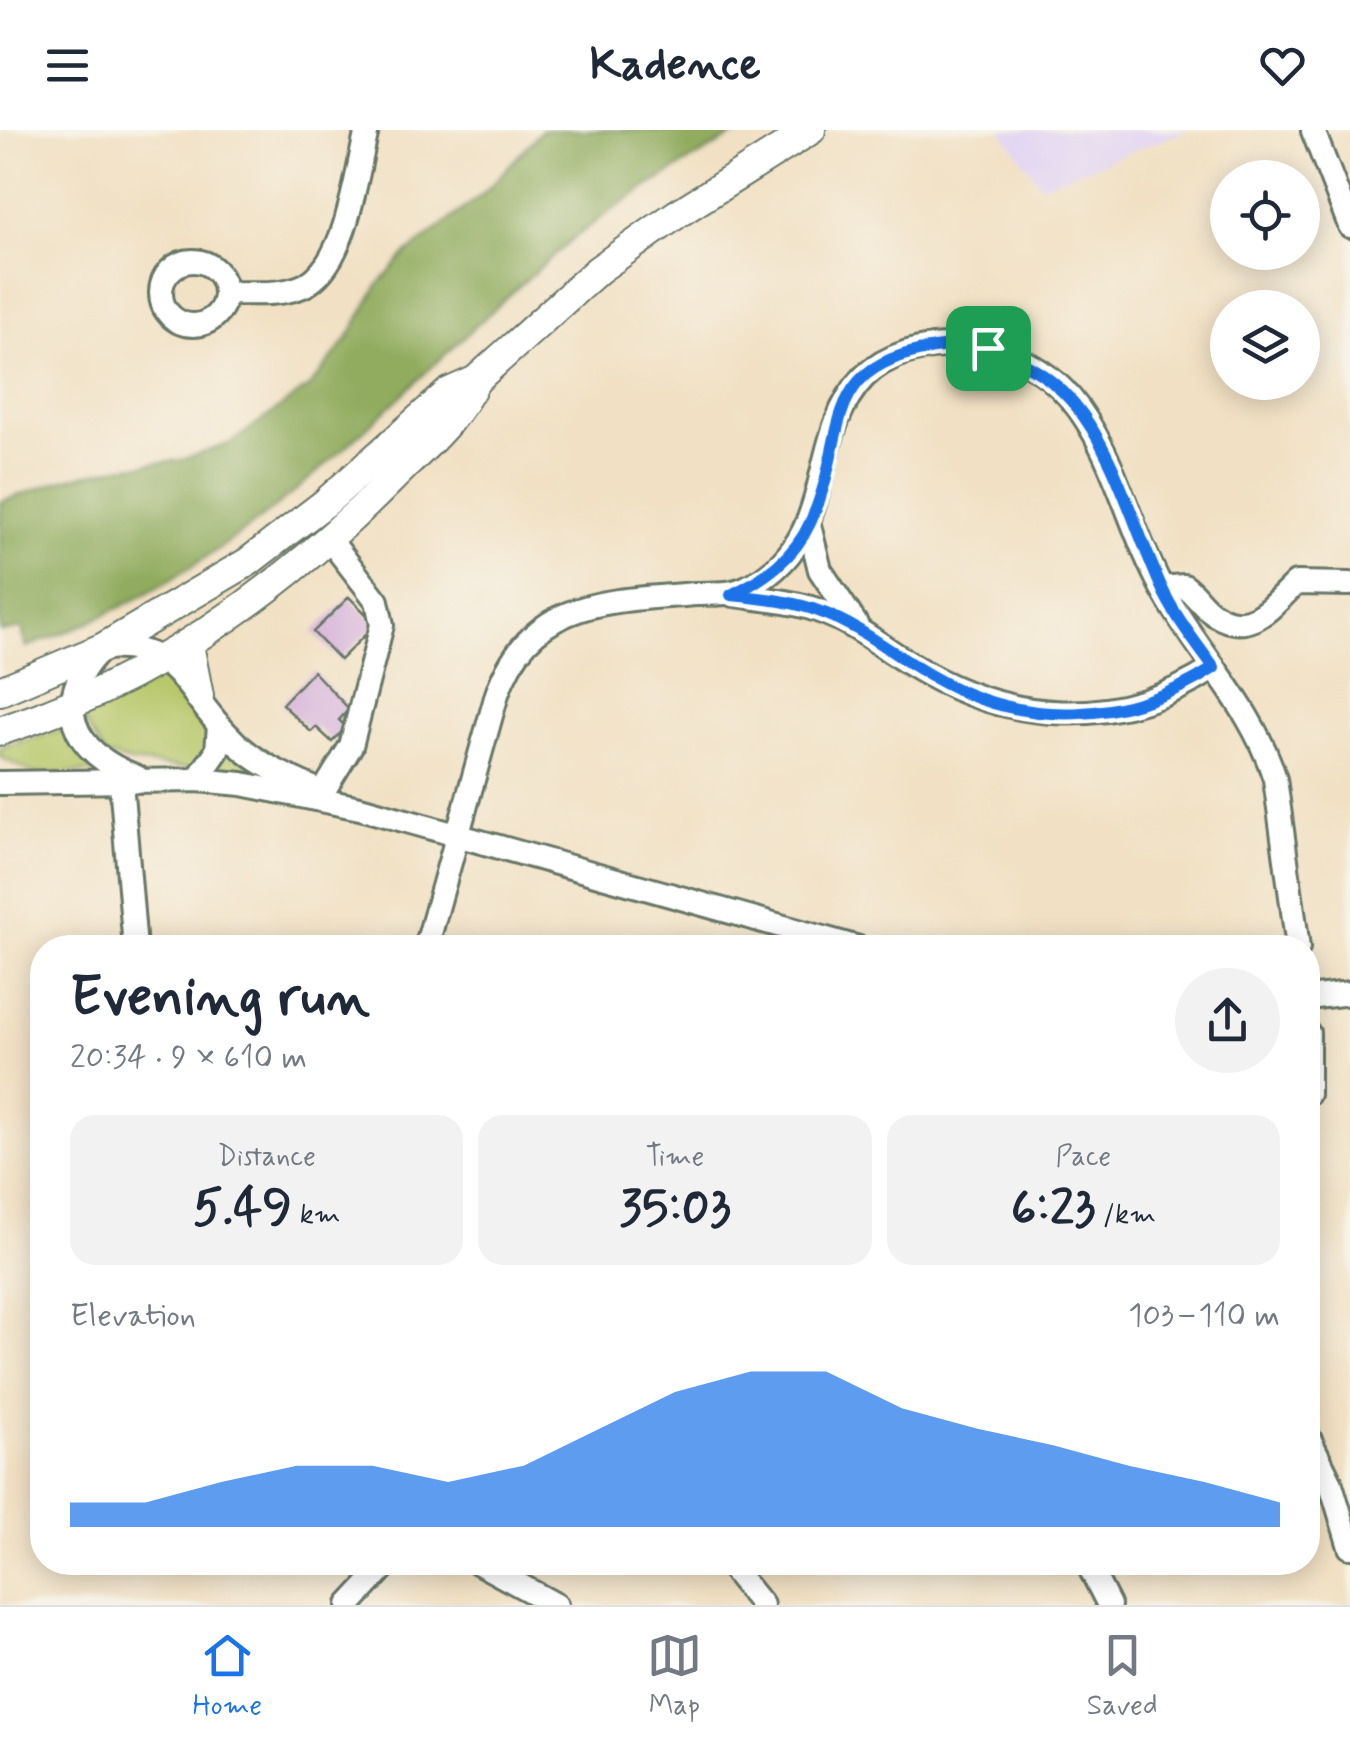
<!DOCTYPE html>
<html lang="en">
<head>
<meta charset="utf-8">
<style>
	:root { --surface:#fff; --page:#f2f2f3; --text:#1f2937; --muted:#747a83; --line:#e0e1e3; --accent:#1a73e8 }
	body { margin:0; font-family:Mynerve,sans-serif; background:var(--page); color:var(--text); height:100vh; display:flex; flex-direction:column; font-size:38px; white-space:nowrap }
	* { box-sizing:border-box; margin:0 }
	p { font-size:32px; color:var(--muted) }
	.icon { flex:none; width:55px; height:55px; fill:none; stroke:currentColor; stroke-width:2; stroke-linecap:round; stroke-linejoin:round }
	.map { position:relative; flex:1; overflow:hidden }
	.drawer { position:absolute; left:30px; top:805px; width:1290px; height:640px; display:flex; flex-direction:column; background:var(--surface); border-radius:40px; box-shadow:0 5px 25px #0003 }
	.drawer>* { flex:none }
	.fabs { position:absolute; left:1210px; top:30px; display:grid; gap:20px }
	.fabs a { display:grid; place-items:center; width:110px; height:110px; border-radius:50%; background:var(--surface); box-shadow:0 5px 25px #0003; font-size:50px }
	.pin { position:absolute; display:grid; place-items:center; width:85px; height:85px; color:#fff; margin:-42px; border-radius:20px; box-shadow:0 5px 15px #0006 }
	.round { display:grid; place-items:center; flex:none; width:105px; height:105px; border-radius:52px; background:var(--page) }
	.overview { display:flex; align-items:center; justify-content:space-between; height:170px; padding:0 40px }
	h1 { font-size:55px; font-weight:800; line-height:75px }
	.stats { display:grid; grid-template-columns:repeat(3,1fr); gap:15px; height:170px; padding:10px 40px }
	.stats div { display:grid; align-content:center; border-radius:25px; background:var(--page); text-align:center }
	.stats b { font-size:50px; font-weight:800 }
	.stats small { font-size:28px; font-weight:400 }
	.stats p { font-size:28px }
	.chart { height:280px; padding:20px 40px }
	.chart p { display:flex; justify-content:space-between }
	.chart svg { width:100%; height:180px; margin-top:10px; fill:var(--accent); opacity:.7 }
	header { display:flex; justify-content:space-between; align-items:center; height:130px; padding:0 40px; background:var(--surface); font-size:45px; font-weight:800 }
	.menu { display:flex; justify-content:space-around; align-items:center; height:140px; border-top:2px solid var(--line); background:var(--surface); font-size:28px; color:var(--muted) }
	.menu a { display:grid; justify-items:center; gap:5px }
	.menu .current { color:var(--accent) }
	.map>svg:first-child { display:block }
	.built { fill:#e2d4f3 }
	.green { fill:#b7c76a; stroke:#6b824f; stroke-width:2.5 }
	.forest { fill:#91ac5e; stroke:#587449; stroke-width:2.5 }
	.building { fill:#d4aed9 }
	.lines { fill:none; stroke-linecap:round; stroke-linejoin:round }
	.minor-casing { stroke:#687666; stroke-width:28 }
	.major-casing { stroke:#687666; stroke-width:32 }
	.minor { stroke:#fff; stroke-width:22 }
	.major { stroke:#fff; stroke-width:28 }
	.route-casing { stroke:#fff; stroke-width:20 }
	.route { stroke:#1a73e8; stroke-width:12 }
</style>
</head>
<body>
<header><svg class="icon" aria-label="menu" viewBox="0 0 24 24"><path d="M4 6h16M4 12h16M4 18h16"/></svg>Kadence<svg class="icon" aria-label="heart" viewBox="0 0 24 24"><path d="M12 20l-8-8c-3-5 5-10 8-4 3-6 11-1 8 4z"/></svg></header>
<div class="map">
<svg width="1350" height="1475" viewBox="0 0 1350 1475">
	<rect width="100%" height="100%" fill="#f7f3e8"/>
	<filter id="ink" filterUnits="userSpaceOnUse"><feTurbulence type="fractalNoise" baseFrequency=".01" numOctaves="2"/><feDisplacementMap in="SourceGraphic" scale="20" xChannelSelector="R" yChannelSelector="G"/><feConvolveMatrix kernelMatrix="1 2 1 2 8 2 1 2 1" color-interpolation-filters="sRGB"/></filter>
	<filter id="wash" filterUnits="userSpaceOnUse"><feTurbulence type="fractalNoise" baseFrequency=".0048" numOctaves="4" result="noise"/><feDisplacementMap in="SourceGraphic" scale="40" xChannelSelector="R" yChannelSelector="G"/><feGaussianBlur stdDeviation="2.25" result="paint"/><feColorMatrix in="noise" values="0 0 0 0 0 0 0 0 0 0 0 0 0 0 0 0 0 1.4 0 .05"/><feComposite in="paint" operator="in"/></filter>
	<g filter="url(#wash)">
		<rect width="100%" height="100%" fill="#f1e0c3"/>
		<!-- built -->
		<polygon class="built" points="1001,0 1189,0 1041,55"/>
		<!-- green -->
		<g class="green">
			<polygon points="164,539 211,600 214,612 191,639 131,632 105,625 78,581"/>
			<polygon points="61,600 72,605 94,636 91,642 35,644 0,627 0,618"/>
			<polygon points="225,613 263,646 261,649 212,641"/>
		</g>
		<!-- forest -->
		<path class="forest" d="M542,0H743C685,34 623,68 571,111C386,265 263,436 26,517L22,498L0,502V372L63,350L119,337L182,330L231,313L311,255L348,208L378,155L405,125L483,64Z"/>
		<g id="blocks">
			<!-- building -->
			<g class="building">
				<polygon points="349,467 376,494 340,530 313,502"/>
				<polygon points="313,541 349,579 339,590 346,597 332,612 316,597 311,602 282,574"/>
			</g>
		</g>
	</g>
	<g filter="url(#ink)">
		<use href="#blocks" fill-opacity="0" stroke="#687666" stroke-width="2.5"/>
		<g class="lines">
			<defs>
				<g id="minor">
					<polyline points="1313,1 1350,96"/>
					<circle cx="193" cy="163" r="32"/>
					<path d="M225,163C250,163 280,166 303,156C347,136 356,44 367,0"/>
					<polyline points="809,395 820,440 856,494"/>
					<path d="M1162,458L1184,456C1196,464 1202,477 1214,484C1251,508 1272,475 1296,453L1350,454"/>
					<path d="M734,465C762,469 791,471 817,480C853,492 879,515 910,534C1007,594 1117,602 1214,538"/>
					<path d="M137,647C71,623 49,571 102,518C177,511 185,562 229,606C253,632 283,645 315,659"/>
					<polyline points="197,650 217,621 219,595"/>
					<polyline points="121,652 135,818"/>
					<polyline points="0,653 197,650 242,654 360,678 859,818"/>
					<polyline points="323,662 351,616 382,495 377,471 330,410"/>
					<path d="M426,818L497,564C530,468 609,471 696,464C718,463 733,466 754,454C840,404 805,309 864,247C887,224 923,215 954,216C1104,221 1107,360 1164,462C1200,526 1253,577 1275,649L1298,818"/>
					<polyline points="1308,868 1350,863"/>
					<polyline points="1308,903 1308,964"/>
					<polyline points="1308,1306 1330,1351 1350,1417"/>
					<polyline points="477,1432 556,1475"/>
					<polyline points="727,1432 762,1475"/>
					<polyline points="1087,1432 1109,1475"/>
					<polyline points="349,1475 389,1432"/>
				</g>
				<g id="major">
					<polyline points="189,515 199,566"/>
					<polyline points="0,561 102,518 248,432 325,373 449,262 476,250 598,140 677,84 811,0"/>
					<path d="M0,601C153,551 281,461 393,348C424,317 457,290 476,250"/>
				</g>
			</defs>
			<!-- minor casing -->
			<use href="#minor" class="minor-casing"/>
			<!-- major casing -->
			<use href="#major" class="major-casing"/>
			<!-- minor -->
			<use href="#minor" class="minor"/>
			<!-- major -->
			<use href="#major" class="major"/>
		</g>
	</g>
	<g class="lines" filter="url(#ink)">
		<defs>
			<path id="route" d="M949,216C1094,223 1111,344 1160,454C1173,484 1195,512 1214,538C1127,595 1024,599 933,547C895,526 862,497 821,482C793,471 761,468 731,465C764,449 794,428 810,393C852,303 812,231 949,216Z"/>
		</defs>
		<!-- route casing -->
		<use href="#route" class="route-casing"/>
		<!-- route -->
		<use href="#route" class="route"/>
	</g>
</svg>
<div class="fabs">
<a><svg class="icon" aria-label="locate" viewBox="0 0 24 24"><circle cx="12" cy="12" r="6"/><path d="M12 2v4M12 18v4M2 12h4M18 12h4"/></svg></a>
<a><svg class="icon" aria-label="layers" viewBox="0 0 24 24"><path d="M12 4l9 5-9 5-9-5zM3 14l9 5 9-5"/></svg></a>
</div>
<div class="pin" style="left:988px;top:218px;background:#1e9e55"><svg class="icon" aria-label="arrive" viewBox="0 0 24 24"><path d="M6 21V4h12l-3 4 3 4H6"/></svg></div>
<section class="drawer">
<div class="overview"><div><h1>Evening run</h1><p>20:34 · 9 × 610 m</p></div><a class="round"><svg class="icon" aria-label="share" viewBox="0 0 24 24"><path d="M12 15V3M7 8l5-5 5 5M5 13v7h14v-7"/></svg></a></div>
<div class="stats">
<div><p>Distance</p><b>5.49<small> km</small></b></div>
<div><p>Time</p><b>35:03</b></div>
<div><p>Pace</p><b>6:23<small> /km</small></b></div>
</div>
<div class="chart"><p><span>Elevation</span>103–110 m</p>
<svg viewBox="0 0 160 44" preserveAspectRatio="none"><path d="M0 44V38L10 38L20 33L30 29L40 29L50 33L60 29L70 20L80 11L90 6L100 6L110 15L120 20L130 24L140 29L150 33L160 38V44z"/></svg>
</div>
</section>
</div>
<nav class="menu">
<a class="current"><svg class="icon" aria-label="home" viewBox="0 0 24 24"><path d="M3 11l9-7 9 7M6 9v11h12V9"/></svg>Home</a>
<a><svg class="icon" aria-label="map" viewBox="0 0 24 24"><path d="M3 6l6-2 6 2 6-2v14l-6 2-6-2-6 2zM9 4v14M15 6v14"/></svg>Map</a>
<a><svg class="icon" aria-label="saved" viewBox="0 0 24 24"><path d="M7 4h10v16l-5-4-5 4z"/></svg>Saved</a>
</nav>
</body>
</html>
